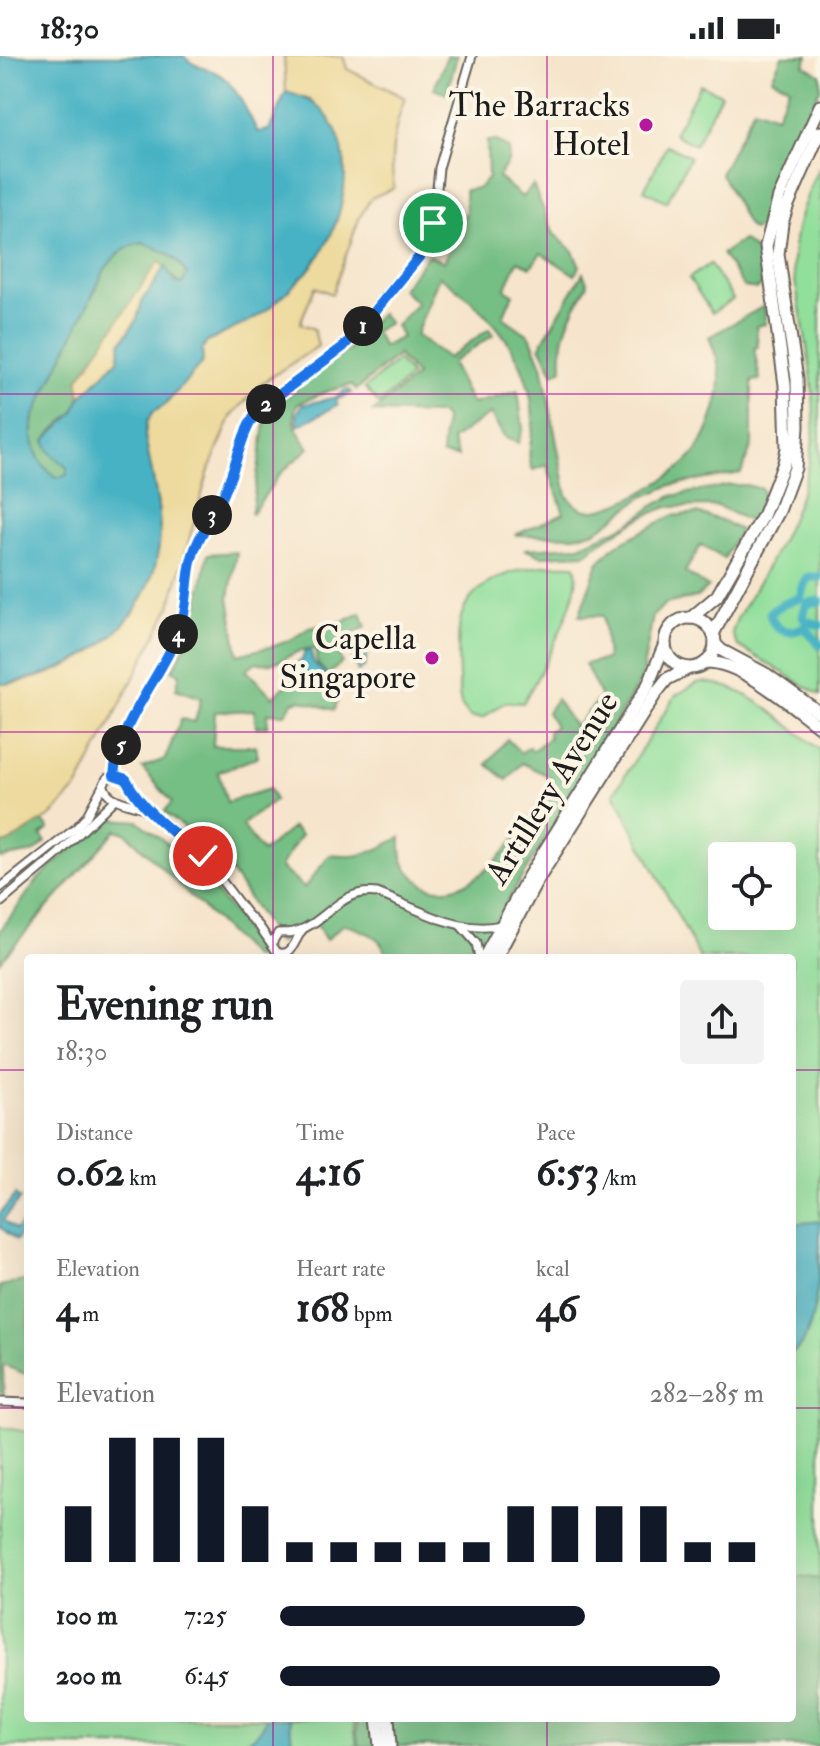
<!DOCTYPE html>
<html lang="en">
<head>
<meta charset="utf-8">
<style>
	:root { --surface:#fff; --page:#f2f2f2; --text:#202124; --muted:#757577; --accent:#111827 }
	body { margin:0; font-family:"IM FELL Double Pica",serif; background:var(--page); color:var(--text); height:100vh; display:flex; flex-direction:column; font-size:30px; white-space:nowrap }
	* { box-sizing:border-box; margin:0 }
	p { font-size:26px; color:var(--muted) }
	.icon { flex:none; width:44px; height:44px; fill:none; stroke:currentColor; stroke-width:2; stroke-linecap:round; stroke-linejoin:round }
	.map { position:relative; flex:1; overflow:hidden }
	.sheet { position:absolute; left:24px; top:898px; width:772px; height:768px; display:flex; flex-direction:column; background:var(--surface); border-radius:8px; box-shadow:0 8px 32px #0002 }
	.sheet>* { flex:none }
	.controls { position:absolute; left:708px; top:786px; display:grid; gap:16px }
	.controls a { display:grid; place-items:center; width:88px; height:88px; border-radius:8px; background:var(--surface); box-shadow:0 8px 32px #0002; font-size:40px }
	.pin { position:absolute; display:grid; place-items:center; width:68px; height:68px; color:#fff; margin:-34px; border:4px solid #fff; border-radius:50%; box-shadow:0 2px 8px #0007 }
	.km { position:absolute; width:40px; height:40px; margin:-20px; border-radius:50%; background:#222; color:#fff; font-size:22px; line-height:40px; text-align:center }
	.round { display:grid; place-items:center; flex:none; width:84px; height:84px; border-radius:8px; background:var(--page) }
	.overview { display:flex; align-items:center; justify-content:space-between; height:136px; padding:0 32px }
	h1 { font-size:44px; font-weight:800; line-height:60px }
	.metrics { display:grid; grid-template-columns:repeat(3,1fr); gap:12px; height:136px; padding:8px 32px }
	.metrics div { display:grid; align-content:center }
	.metrics b { font-size:40px; font-weight:800 }
	.metrics small { font-size:22px; font-weight:400 }
	.metrics p { font-size:22px }
	.chart { height:224px; padding:16px 32px }
	.chart p { display:flex; justify-content:space-between }
	.chart svg { width:100%; height:144px; margin-top:8px; stroke:var(--accent); stroke-width:6 }
	ul { padding:0 32px; list-style:none; font-size:26px }
	li { display:grid; grid-template-columns:128px 96px 1fr; align-items:center; height:60px }
	li i { height:20px; border-radius:10px; background:var(--accent) }
	.status { display:flex; justify-content:space-between; align-items:center; height:56px; padding:0 40px; background:var(--surface); direction:ltr }
	.status svg { height:22px; fill:currentColor }
	.map>svg:first-child { display:block }
	.green { fill:#92df9c; stroke:#577e5c; stroke-width:2; fill-rule:evenodd }
	.forest { fill:#75be84; stroke:#486d50; stroke-width:2 }
	.sand { fill:#eeda9e; stroke:#857b5d; stroke-width:2 }
	.water { fill:#47b2c4; stroke:#326770; stroke-width:2; fill-rule:evenodd }
	.lines { fill:none; stroke-linecap:round; stroke-linejoin:round }
	.canal { stroke:#47b2c4; stroke-width:9 }
	.street-casing { stroke:#68625a; stroke-width:11 }
	.secondary-casing { stroke:#68625a; stroke-width:15 }
	.street { stroke:#fff; stroke-width:7 }
	.secondary { stroke:#fff; stroke-width:11 }
	.route-casing { stroke:#fff; stroke-width:16 }
	.route { stroke:#1a73e8; stroke-width:10 }
	.grid { fill:none; stroke:#b5179e; stroke-width:2; stroke-opacity:0.55 }
	.poi-dot { fill:#b5179e; stroke:#fcf5e5; stroke-width:3 }
	.labels { text-anchor:middle; dominant-baseline:central; stroke-width:8; stroke-linejoin:round; paint-order:stroke }
	.poi-label { font-size:34px; fill:#1c1c1c; stroke:#fcf5e5; text-anchor:end }
	.street-label { font-size:34px; fill:#1c1c1c; stroke:#fcf5e5 }
</style>
</head>
<body>
<div class="status"><b>18:30</b><svg viewBox="0 0 49 12"><path d="M0 12V9h3v3zM5 12V6h3v6zM10 12V3h3v9zM15 12V0h3v12zM26 1h20v11H26zM47 4h2v5h-2z"/></svg></div>
<div class="map">
<svg width="820" height="1690" viewBox="0 0 820 1690">
	<rect width="100%" height="100%" fill="#fcf5e5"/>
	<filter id="ink" filterUnits="userSpaceOnUse"><feTurbulence type="fractalNoise" baseFrequency=".0125" numOctaves="2"/><feDisplacementMap in="SourceGraphic" scale="16" xChannelSelector="R" yChannelSelector="G"/><feConvolveMatrix kernelMatrix="1 2 1 2 8 2 1 2 1" color-interpolation-filters="sRGB"/></filter>
	<filter id="wash" filterUnits="userSpaceOnUse"><feTurbulence type="fractalNoise" baseFrequency=".006" numOctaves="4" result="noise"/><feDisplacementMap in="SourceGraphic" scale="32" xChannelSelector="R" yChannelSelector="G"/><feGaussianBlur stdDeviation="1.8" result="paint"/><feColorMatrix in="noise" values="0 0 0 0 0 0 0 0 0 0 0 0 0 0 0 0 0 1.4 0 .05"/><feComposite in="paint" operator="in"/></filter>
	<g filter="url(#wash)">
		<rect width="100%" height="100%" fill="#f6e5cc"/>
		<!-- green -->
		<g class="green">
			<polygon points="700,28 721,38 695,89 674,78"/>
			<polygon points="667,89 690,101 667,146 644,134"/>
			<path d="M820,111V639L737,589L732,577L737,563C768,510 801,459 811,397C819,354 809,300 801,258C799,242 794,225 793,210C792,175 805,141 820,111Z"/>
			<polygon points="710,208 733,243 712,257 689,222"/>
			<polygon points="398,304 411,320 379,348 365,332"/>
			<path d="M574,509C589,529 536,625 523,647L506,646L482,662L470,661L461,649L459,638C460,616 455,579 462,558C477,517 536,507 574,509Z"/>
			<path d="M699,626C745,626 786,668 820,694V1534L792,1530V902H700L614,737L675,640ZM722,800H782V860H722Z"/>
			<polygon points="0,1371 28,1376 28,1662 353,1662 357,1690 0,1690"/>
		</g>
		<!-- forest -->
		<g class="forest">
			<polygon points="447,0 457,0 447,38 434,33"/>
			<polygon points="782,0 808,0 804,9 820,18 820,33 773,132 762,171 753,174 748,170 721,117 754,52 776,60 789,31 772,22"/>
			<path d="M487,85H496L509,93L508,106L498,121L522,141L533,129L554,178L573,195L580,210L575,219L541,197L531,211L518,205L505,233L513,238L503,261L530,280L542,309L567,440C573,446 578,453 587,454C613,458 685,416 698,393C711,371 721,342 720,317C719,305 713,292 709,281L764,250L766,268L756,270L758,291L754,292L760,324L752,325V390L741,417L671,429L641,442L596,475L574,480L515,479L564,457L547,409L533,414C525,399 533,383 533,366C532,300 490,255 439,220L416,279L448,302L489,273L493,279L451,307L472,348L518,335L523,372L518,387L505,382L490,358L452,384L458,401L442,399L445,362L441,358L373,356L416,320L398,299L356,334L352,329L328,335L297,348C290,367 298,377 309,392L280,418L251,459L266,361L271,353L326,307L349,294L381,257L389,267L375,275L383,291L402,281L396,270L417,247L402,233L428,199L444,206L466,156L465,134L479,132L488,122Z"/>
			<polygon points="743,184 756,195 762,229 757,233 744,231 722,198"/>
			<path d="M143,187C163,194 177,200 187,219L182,228C172,225 168,212 159,206L78,324L80,342L74,357L52,375L45,385L67,412V419L59,422C35,409 30,385 34,360L105,213C116,198 125,190 143,187Z"/>
			<path d="M583,217L588,228C571,259 559,277 562,313L554,318L540,290Z"/>
			<polygon points="730,429 746,429 762,433 764,445 751,466 717,450 667,451 644,460 599,487 586,498 541,500 524,493 580,490 628,468 653,450 672,440"/>
			<path d="M697,457L721,464L740,474L724,503L701,489L685,516L708,531L697,541L665,548L653,560L641,624L473,902H387C384,879 364,876 344,868L326,884L316,869L278,887L226,808L202,785L164,756L172,746L142,712L165,703L181,663L195,666L201,642L176,633L180,618L172,614C194,580 200,538 208,498L237,496L229,541L238,599L277,589L292,583L309,572L343,566L361,557L366,571L340,584L336,592L342,606L328,619L317,607L315,593C292,590 282,614 256,606L246,614L273,641L291,625L309,627L319,633L343,630L334,654L301,644L293,646L285,658L268,657L267,670L256,671L254,654L215,656L213,690H256L258,701L218,716L227,746L269,733L275,744L242,769L262,796L293,771L301,779L280,811L304,832L330,799C361,803 374,796 401,781C400,801 402,810 418,824C467,865 538,760 551,721L522,707L507,724L487,708L507,683L521,697L529,691L532,695L549,682L548,676L555,670L547,656L556,643L575,671L601,641L585,608L607,603L603,560H579L598,507L616,489L671,460Z"/>
			<polygon points="112,763 138,765 189,804 254,882 265,902 254,902 126,777 116,774 0,905 0,875 39,822 88,778"/>
			<polygon points="42,764 49,773 41,779 46,786 35,796 0,802 0,788 7,787"/>
			<polygon points="28,1224 28,1319 3,1309 4,1338 0,1336 0,1230"/>
			<polygon points="792,1519 820,1523 820,1690 358,1690 356,1662 792,1662"/>
		</g>
		<!-- sand -->
		<g class="sand">
			<path d="M284,0H343L347,13L405,42C394,72 389,100 394,132L371,142L359,163L332,238L315,231L300,267L314,273L318,290L262,327L231,361L208,417L170,551L78,731L52,759L7,787L0,788V627C14,629 29,624 42,620C101,601 151,553 159,489C163,452 150,415 145,379L147,366L153,356L164,350L203,306L202,295L206,287L255,262L308,215L331,178L339,156L345,111L342,93L334,74L311,44L286,36Z"/>
			<polygon points="158,206 165,210 142,246 137,263 121,287 118,304 80,342 78,324"/>
		</g>
		<!-- water -->
		<g class="water">
			<path d="M0,0H184C194,13 212,11 223,21C239,35 248,58 258,76L269,74L286,36C299,40 313,44 323,55C363,100 343,178 305,218C290,233 273,251 255,262C239,272 221,277 206,287L202,295L203,306L164,350L153,356L147,366L145,379C150,415 163,453 159,490C148,572 80,615 5,628L0,627ZM143,187C163,194 177,200 187,219L182,228L176,227L165,210L142,246L137,263L121,287L118,304L80,342L74,357L46,383C44,396 59,403 67,412V419L58,422C35,409 30,384 34,360L105,213C116,198 125,190 143,187Z"/>
			<polygon points="350,334 352,337 336,344 338,349 298,370 297,358 302,349 337,341 344,335"/>
			<path d="M355,582C368,586 368,601 364,612L358,615L347,588Z"/>
			<polygon points="310,593 314,607 325,618 327,625 319,629 310,622 298,622 293,618 294,609 302,604 305,595"/>
			<polygon points="15,1139 20,1143 3,1164 16,1174 28,1159 28,1169 16,1184 0,1171 0,1157"/>
			<path d="M820,1165C820,1198 820,1282 792,1297V1168Z"/>
			<path d="M266,1662H290L292,1690H236C251,1684 261,1678 266,1662Z"/>
		</g>
		<g class="lines">
			<!-- canal -->
			<g class="canal">
				<path d="M820,521H809L804,528L800,542L783,548L770,557C773,574 787,580 802,572L808,575L820,589"/>
				<polyline points="820,545 807,547 803,560 806,565 820,569"/>
			</g>
		</g>
	</g>
	<g filter="url(#ink)">
		<g class="lines">
			<defs>
				<g id="street">
					<path d="M114,719C119,664 161,623 180,573C188,552 186,529 191,506C196,483 210,466 220,446C236,415 237,384 257,355L343,291L419,201L434,163L439,112L472,0"/>
					<path d="M104,730C108,747 133,747 148,754"/>
					<path d="M0,832L76,772L86,761L107,722L119,719L126,723L129,731L151,755L203,800L247,858L259,870L277,896C293,902 294,884 303,873"/>
					<polyline points="0,847 57,799 115,743"/>
					<polyline points="461,870 476,887 479,902"/>
					<path d="M272,887L278,877C285,876 291,878 297,875C328,865 340,832 377,837C416,852 459,879 501,869"/>
					<polyline points="0,1346 28,1347"/>
				</g>
				<g id="secondary">
					<circle cx="690" cy="587" r="25"/>
					<polyline points="691,562 717,540 763,460 784,407 787,392 785,329 766,190 779,141 820,50"/>
					<polyline points="713,578 779,455 795,412 798,371 797,323 778,198 782,167 787,151 820,76"/>
					<polyline points="715,588 721,594 766,618 820,657"/>
					<path d="M706,606C743,606 791,650 820,671"/>
					<polyline points="484,902 527,823 648,629 664,590"/>
					<polyline points="496,902 537,825 656,637 667,623 687,613"/>
					<polyline points="377,1662 380,1690"/>
					<polyline points="388,1662 390,1690"/>
				</g>
			</defs>
			<!-- street casing -->
			<use href="#street" class="street-casing"/>
			<!-- secondary casing -->
			<use href="#secondary" class="secondary-casing"/>
			<!-- street -->
			<use href="#street" class="street"/>
			<!-- secondary -->
			<use href="#secondary" class="secondary"/>
		</g>
	</g>
	<g class="lines" filter="url(#ink)">
		<defs>
			<path id="route" d="M203,800C176,779 141,754 126,723L114,719C119,664 161,623 180,573C188,552 186,529 191,506C196,483 210,466 220,446C236,416 238,383 257,355L343,291L366,266L419,201L433,167"/>
		</defs>
		<!-- route casing -->
		<use href="#route" class="route-casing"/>
		<!-- route -->
		<use href="#route" class="route"/>
	</g>
	<!-- grid -->
	<path class="grid" d="M273,0V902M547,0V902M0,338H820M0,676H820M0,1014H28M792,1014H820M0,1352H28M792,1352H820M273,1662V1690M547,1662V1690"/>
	<!-- markers -->
	<g class="poi-dot">
		<circle cx="646" cy="69" r="8"/>
		<circle cx="432" cy="602" r="8"/>
	</g>
	<g class="labels">
		<!-- poi labels -->
		<g class="poi-label">
			<text x="630" y="49">The Barracks<tspan x="630" dy="39">Hotel</tspan></text>
			<text x="416" y="582">Capella<tspan x="416" dy="39">Singapore</tspan></text>
		</g>
		<!-- street labels -->
		<g class="street-label">
			<text transform="translate(552 732) rotate(-58)">Artillery Avenue</text>
		</g>
	</g>
</svg>
<div class="controls">
<a><svg class="icon" aria-label="locate" viewBox="0 0 24 24"><circle cx="12" cy="12" r="6"/><path d="M12 2v4M12 18v4M2 12h4M18 12h4"/></svg></a>
</div>
<div class="pin" style="left:433px;top:167px;background:#1e9e55"><svg class="icon" aria-label="arrive" viewBox="0 0 24 24"><path d="M6 21V4h12l-3 4 3 4H6"/></svg></div>
<div class="pin" style="left:203px;top:800px;background:#d93025"><svg class="icon" aria-label="check" viewBox="0 0 24 24"><path d="M5 12l5 5 9-10"/></svg></div>
<b class="km" style="left:363px;top:270px">1</b>
<b class="km" style="left:266px;top:348px">2</b>
<b class="km" style="left:212px;top:459px">3</b>
<b class="km" style="left:178px;top:578px">4</b>
<b class="km" style="left:121px;top:689px">5</b>
<section class="sheet">
<div class="overview"><div><h1>Evening run</h1><p>18:30</p></div><a class="round"><svg class="icon" aria-label="share" viewBox="0 0 24 24"><path d="M12 15V3M7 8l5-5 5 5M5 13v7h14v-7"/></svg></a></div>
<div class="metrics">
<div><p>Distance</p><b>0.62<small> km</small></b></div>
<div><p>Time</p><b>4:16</b></div>
<div><p>Pace</p><b>6:53<small> /km</small></b></div>
</div>
<div class="metrics">
<div><p>Elevation</p><b>4<small> m</small></b></div>
<div><p>Heart rate</p><b>168<small> bpm</small></b></div>
<div><p>kcal</p><b>46</b></div>
</div>
<div class="chart"><p><span>Elevation</span>282–285 m</p>
<svg viewBox="0 0 160 44" preserveAspectRatio="none"><path d="M5 44V27M15 44V6M25 44V6M35 44V6M45 44V27M55 44V38M65 44V38M75 44V38M85 44V38M95 44V38M105 44V27M115 44V27M125 44V27M135 44V27M145 44V38M155 44V38"/></svg>
</div>
<ul>
<li><b>100 m</b>7:25<i style="width:63%"></i></li>
<li><b>200 m</b>6:45<i style="width:91%"></i></li>
</ul>
</section>
</div>
</body>
</html>
